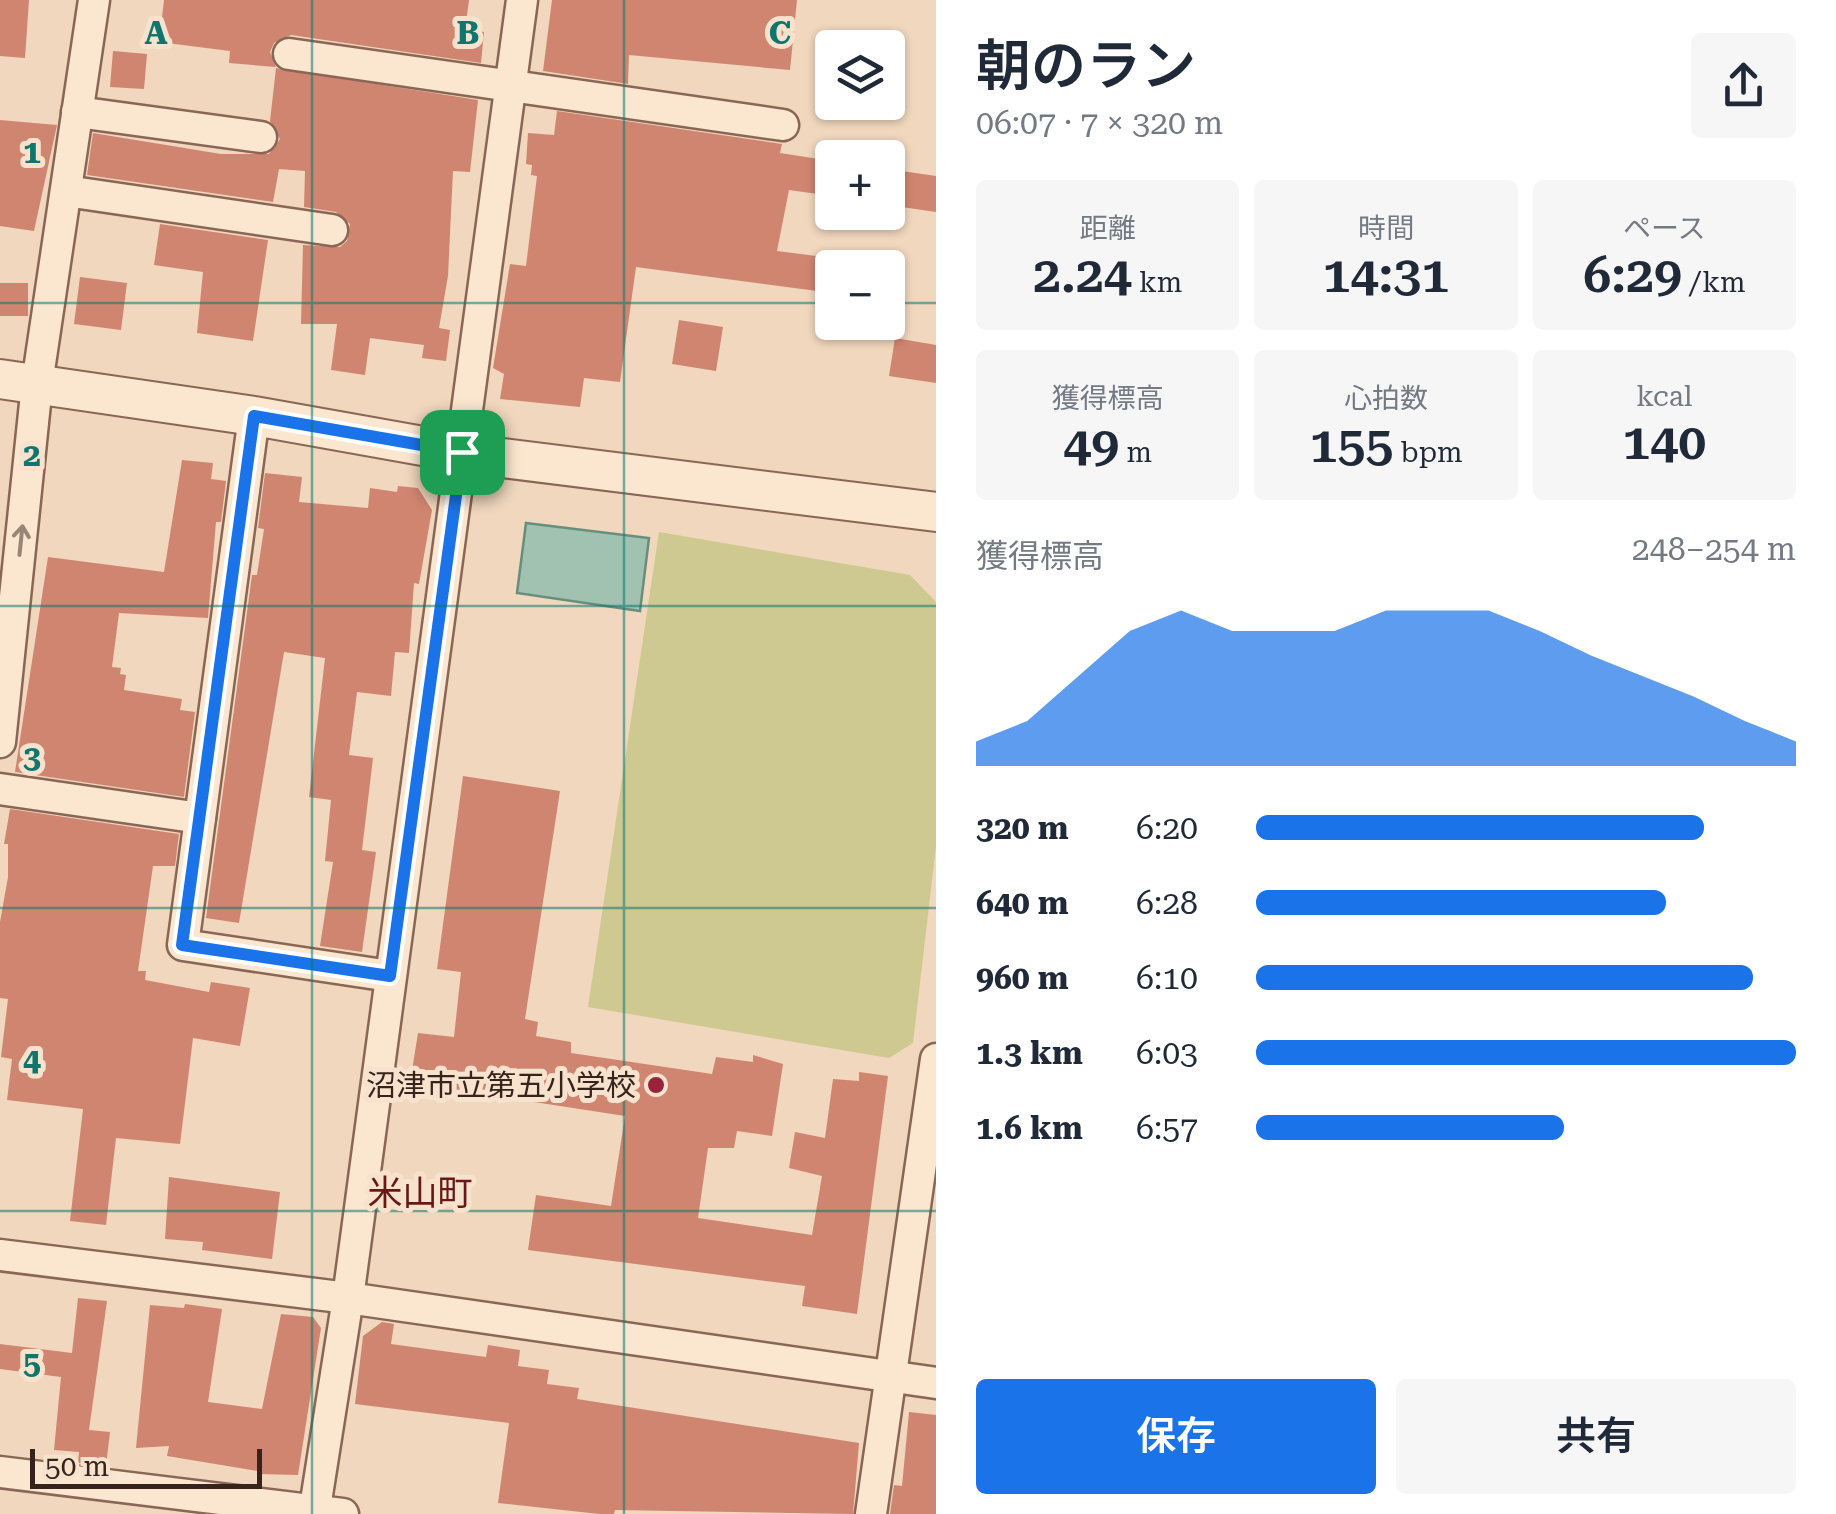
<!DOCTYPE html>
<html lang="ja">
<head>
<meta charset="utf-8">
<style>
	:root { --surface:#fff; --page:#f6f6f7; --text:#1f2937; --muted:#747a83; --accent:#1a73e8 }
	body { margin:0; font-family:"Roboto Serif","Noto Sans JP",serif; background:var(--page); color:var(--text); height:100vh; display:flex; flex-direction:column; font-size:38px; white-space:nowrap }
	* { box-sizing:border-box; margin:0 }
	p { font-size:32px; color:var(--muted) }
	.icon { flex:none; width:55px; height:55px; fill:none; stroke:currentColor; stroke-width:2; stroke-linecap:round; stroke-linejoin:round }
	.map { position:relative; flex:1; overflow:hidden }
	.drawer { display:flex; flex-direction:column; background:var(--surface); width:900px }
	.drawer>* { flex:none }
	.buttons { position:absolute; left:815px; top:30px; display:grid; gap:20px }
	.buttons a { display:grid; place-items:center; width:90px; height:90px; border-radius:10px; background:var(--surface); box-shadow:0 2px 8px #0004; font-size:50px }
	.scale { position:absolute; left:30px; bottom:25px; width:232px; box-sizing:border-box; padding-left:10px; border:5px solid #37231b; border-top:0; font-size:28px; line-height:35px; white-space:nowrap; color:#37231b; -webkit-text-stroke:8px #f7e2cd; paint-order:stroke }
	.pin { position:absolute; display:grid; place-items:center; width:85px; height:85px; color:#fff; margin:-42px; border-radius:20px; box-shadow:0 5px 15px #0006 }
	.round { display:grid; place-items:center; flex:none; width:105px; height:105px; border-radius:10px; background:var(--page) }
	.overview { display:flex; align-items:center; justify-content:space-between; height:170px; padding:0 40px }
	h1 { font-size:55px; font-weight:600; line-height:75px }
	.metrics { display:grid; grid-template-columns:repeat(3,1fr); gap:15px; height:170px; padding:10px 40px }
	.metrics div { display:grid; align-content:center; border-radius:10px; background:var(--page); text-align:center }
	.metrics b { font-size:50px; font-weight:600 }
	.metrics small { font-size:28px; font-weight:400 }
	.metrics p { font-size:28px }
	.chart { height:280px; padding:20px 40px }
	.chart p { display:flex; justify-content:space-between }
	.chart svg { width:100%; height:180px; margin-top:10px; fill:var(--accent); opacity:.7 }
	.cta { display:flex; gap:20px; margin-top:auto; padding:20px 40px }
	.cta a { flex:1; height:115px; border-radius:10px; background:var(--accent); color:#fff; font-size:40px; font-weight:600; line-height:115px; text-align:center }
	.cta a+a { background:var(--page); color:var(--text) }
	ul { padding:0 40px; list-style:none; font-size:32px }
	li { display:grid; grid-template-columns:160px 120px 1fr; align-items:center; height:75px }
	li i { height:25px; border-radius:12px; background:var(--accent) }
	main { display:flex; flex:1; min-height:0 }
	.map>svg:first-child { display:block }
	.green { fill:#cec990 }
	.water { fill:#a1c1b1; stroke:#688f7d; stroke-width:2.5 }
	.building { fill:#d08570 }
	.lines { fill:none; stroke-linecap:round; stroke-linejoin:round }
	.minor-casing { stroke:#896655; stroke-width:35 }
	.tertiary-casing { stroke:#896655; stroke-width:42 }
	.minor { stroke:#fbe6d0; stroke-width:30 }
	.tertiary { stroke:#fbe6d0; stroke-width:38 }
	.oneway { stroke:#998476 }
	.route-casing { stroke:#fff; stroke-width:20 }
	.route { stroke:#1a73e8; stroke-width:12 }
	.grid { fill:none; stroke:#0f766e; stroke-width:2.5; stroke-opacity:0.55 }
	.poi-dot { fill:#9b223b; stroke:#f7e2cd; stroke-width:4 }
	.labels { text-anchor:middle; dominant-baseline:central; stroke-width:10; stroke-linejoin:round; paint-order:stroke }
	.poi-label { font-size:30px; fill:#37231b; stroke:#f7e2cd; text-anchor:end }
	.quarter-label { font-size:35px; fill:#661918; stroke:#f7e2cd }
	.grid-label { font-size:32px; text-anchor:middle; font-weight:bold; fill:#0f766e; stroke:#f7e2cd; stroke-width:10; stroke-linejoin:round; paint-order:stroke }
</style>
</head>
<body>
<main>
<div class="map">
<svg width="936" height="1514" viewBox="0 0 936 1514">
	<rect width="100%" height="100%" fill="#f0d7bd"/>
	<!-- green -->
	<polygon class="green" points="659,532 910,575 936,602 936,846 913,1043 889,1058 588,1007"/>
	<!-- water -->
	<polygon class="water" points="526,523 649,538 640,611 517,593"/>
	<!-- building -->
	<g class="building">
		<polygon points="0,0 29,0 25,58 0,56"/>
		<polygon points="164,0 469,0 465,30 484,32 481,63 291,35 274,43 270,52 276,67 229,63 230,51 159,42"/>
		<polygon points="552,0 797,0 790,70 629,55 628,84 543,71"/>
		<polygon points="113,51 147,54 144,89 110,87"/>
		<polygon points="276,68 478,100 470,172 453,171 448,276 439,328 450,330 446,361 422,358 424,345 370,338 365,375 331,370 337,324 301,324 303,245 340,247 347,241 350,224 336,212 304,207 305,171 279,169 273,202 87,175 93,133 221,154 269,154 280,139 270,121"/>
		<polygon points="557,111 782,144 780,153 832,161 832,196 789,190 777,251 832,258 832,293 636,267 620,382 584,378 580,407 500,399 504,374 493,368 510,264 526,266 537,176 531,175 532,165 526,164 528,133 554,135"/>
		<polygon points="0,120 57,125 34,231 0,226"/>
		<polygon points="888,169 936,176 936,212 888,205"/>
		<polygon points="160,224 268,240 253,341 197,333 203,272 154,265"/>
		<polygon points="80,277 127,283 121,330 74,324"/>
		<rect x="0" y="283" width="28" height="33"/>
		<polygon points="679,320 723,327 716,371 672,364"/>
		<polygon points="895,338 936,345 936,383 889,376"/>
		<polygon points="182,460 213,463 211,479 226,481 221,522 216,522 208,618 119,613 112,667 121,668 120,674 126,675 124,690 182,699 180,710 195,712 184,797 15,772 48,557 164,572"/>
		<polygon points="265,473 302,477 299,502 368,508 370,488 397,492 398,486 418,488 432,510 419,584 414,583 409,653 395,652 391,696 357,692 349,755 373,758 362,850 376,852 362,952 320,946 333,862 325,861 331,800 309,797 325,658 284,652 239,923 206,918 252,575 257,575 264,529 258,528"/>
		<polygon points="463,776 560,791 525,1019 538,1022 536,1036 571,1042 571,1053 712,1074 716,1057 753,1062 753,1055 783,1064 772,1136 737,1131 734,1148 708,1148 698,1218 812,1235 822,1176 789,1168 795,1132 825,1138 833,1079 859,1081 859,1072 888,1076 857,1314 802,1306 805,1286 528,1250 536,1195 611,1206 625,1116 410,1083 418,1033 454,1037 461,972 437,969"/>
		<polygon points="10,809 179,834 175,866 153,866 138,971 146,971 145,980 209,992 211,982 250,988 240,1046 193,1038 180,1144 116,1138 106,1225 70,1221 83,1109 7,1100 12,1059 1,1057 8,999 0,998 0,922 8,877 8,844 4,844"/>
		<polygon points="169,1177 280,1192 272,1259 202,1250 203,1242 165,1239"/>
		<polygon points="78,1298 107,1301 89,1430 110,1432 106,1466 78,1463 79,1452 54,1450 61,1377 0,1369 0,1344 72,1353"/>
		<polygon points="185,1304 222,1309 208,1402 262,1409 281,1314 313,1317 321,1328 298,1475 257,1474 258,1471 167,1456 169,1446 136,1448 150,1305 184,1308"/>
		<polygon points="382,1322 394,1324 391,1344 486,1357 488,1345 520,1350 518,1366 549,1370 547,1384 579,1388 577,1399 859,1443 853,1514 615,1510 614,1514 599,1514 498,1503 509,1423 355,1404 363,1336"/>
		<polygon points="909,1412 936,1415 936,1514 890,1514 894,1485 902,1486"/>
	</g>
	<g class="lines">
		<defs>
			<g id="minor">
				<polyline points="289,54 783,125"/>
				<polyline points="77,112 261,137"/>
				<polyline points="66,191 332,230"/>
				<polyline points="254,416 183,945 390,976"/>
				<polyline points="0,742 37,384 94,0"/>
				<polyline points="0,789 200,818"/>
				<polyline points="0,1255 348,1298 936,1383"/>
				<polyline points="0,1472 343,1514"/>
				<polyline points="314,1514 348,1298 522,0"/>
				<polyline points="871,1514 936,1059"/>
			</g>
			<polyline id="tertiary" points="0,379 254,416 462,453 936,512"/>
		</defs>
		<!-- minor casing -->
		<use href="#minor" class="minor-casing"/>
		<!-- tertiary casing -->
		<use href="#tertiary" class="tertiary-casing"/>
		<!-- minor -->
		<use href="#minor" class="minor"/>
		<!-- tertiary -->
		<use href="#tertiary" class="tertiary"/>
	</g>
	<!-- one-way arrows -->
	<defs><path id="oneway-shaft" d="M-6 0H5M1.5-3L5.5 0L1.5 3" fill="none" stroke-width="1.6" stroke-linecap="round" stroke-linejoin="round" transform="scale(2.5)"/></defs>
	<use class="oneway" href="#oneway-shaft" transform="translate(21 540) rotate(-84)"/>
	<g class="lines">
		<defs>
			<polygon id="route" points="254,416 462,452 390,976 182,945"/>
		</defs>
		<!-- route casing -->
		<use href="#route" class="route-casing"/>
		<!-- route -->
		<use href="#route" class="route"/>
	</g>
	<!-- grid -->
	<path class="grid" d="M312,0V1514M624,0V1514M0,303H832M888,303H936M0,606H936M0,908H936M0,1211H936"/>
	<!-- markers -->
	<circle class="poi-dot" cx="656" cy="1085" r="10"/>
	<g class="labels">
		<!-- poi labels -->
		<g class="poi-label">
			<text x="636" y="1085">沼津市立第五小学校</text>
		</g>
		<!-- quarter labels -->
		<g class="quarter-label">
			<text x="420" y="1193">米山町</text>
		</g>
	</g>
	<g class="grid-label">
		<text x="156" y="44">A</text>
		<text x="468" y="44">B</text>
		<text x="780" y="44">C</text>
		<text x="32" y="163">1</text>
		<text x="32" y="466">2</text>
		<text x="32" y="768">3</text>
		<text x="32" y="1071">4</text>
		<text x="32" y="1374">5</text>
	</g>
</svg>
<div class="buttons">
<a><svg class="icon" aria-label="layers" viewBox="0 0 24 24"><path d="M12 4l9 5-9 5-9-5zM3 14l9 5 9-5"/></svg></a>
<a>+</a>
<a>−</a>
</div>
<div class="scale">50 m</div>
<div class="pin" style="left:462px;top:452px;background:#1e9e55"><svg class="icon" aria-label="arrive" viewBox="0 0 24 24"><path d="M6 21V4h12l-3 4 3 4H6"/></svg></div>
</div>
<section class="drawer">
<div class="overview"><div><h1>朝のラン</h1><p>06:07 · 7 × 320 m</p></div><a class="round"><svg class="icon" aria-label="share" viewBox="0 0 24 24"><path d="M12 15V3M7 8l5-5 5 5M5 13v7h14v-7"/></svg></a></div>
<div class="metrics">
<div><p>距離</p><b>2.24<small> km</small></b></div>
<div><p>時間</p><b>14:31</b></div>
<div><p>ペース</p><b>6:29<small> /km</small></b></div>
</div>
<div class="metrics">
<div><p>獲得標高</p><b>49<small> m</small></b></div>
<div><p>心拍数</p><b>155<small> bpm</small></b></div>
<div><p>kcal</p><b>140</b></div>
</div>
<div class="chart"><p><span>獲得標高</span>248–254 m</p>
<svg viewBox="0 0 160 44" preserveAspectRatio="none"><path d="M0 44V38L10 33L20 22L30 11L40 6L50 11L60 11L70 11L80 6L90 6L100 6L110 11L120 17L130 22L140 27L150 33L160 38V44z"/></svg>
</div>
<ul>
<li><b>320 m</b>6:20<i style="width:83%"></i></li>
<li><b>640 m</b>6:28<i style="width:76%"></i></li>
<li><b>960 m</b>6:10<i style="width:92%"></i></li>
<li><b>1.3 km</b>6:03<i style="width:100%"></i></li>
<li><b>1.6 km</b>6:57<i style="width:57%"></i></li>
</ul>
<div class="cta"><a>保存</a><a>共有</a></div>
</section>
</main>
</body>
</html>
